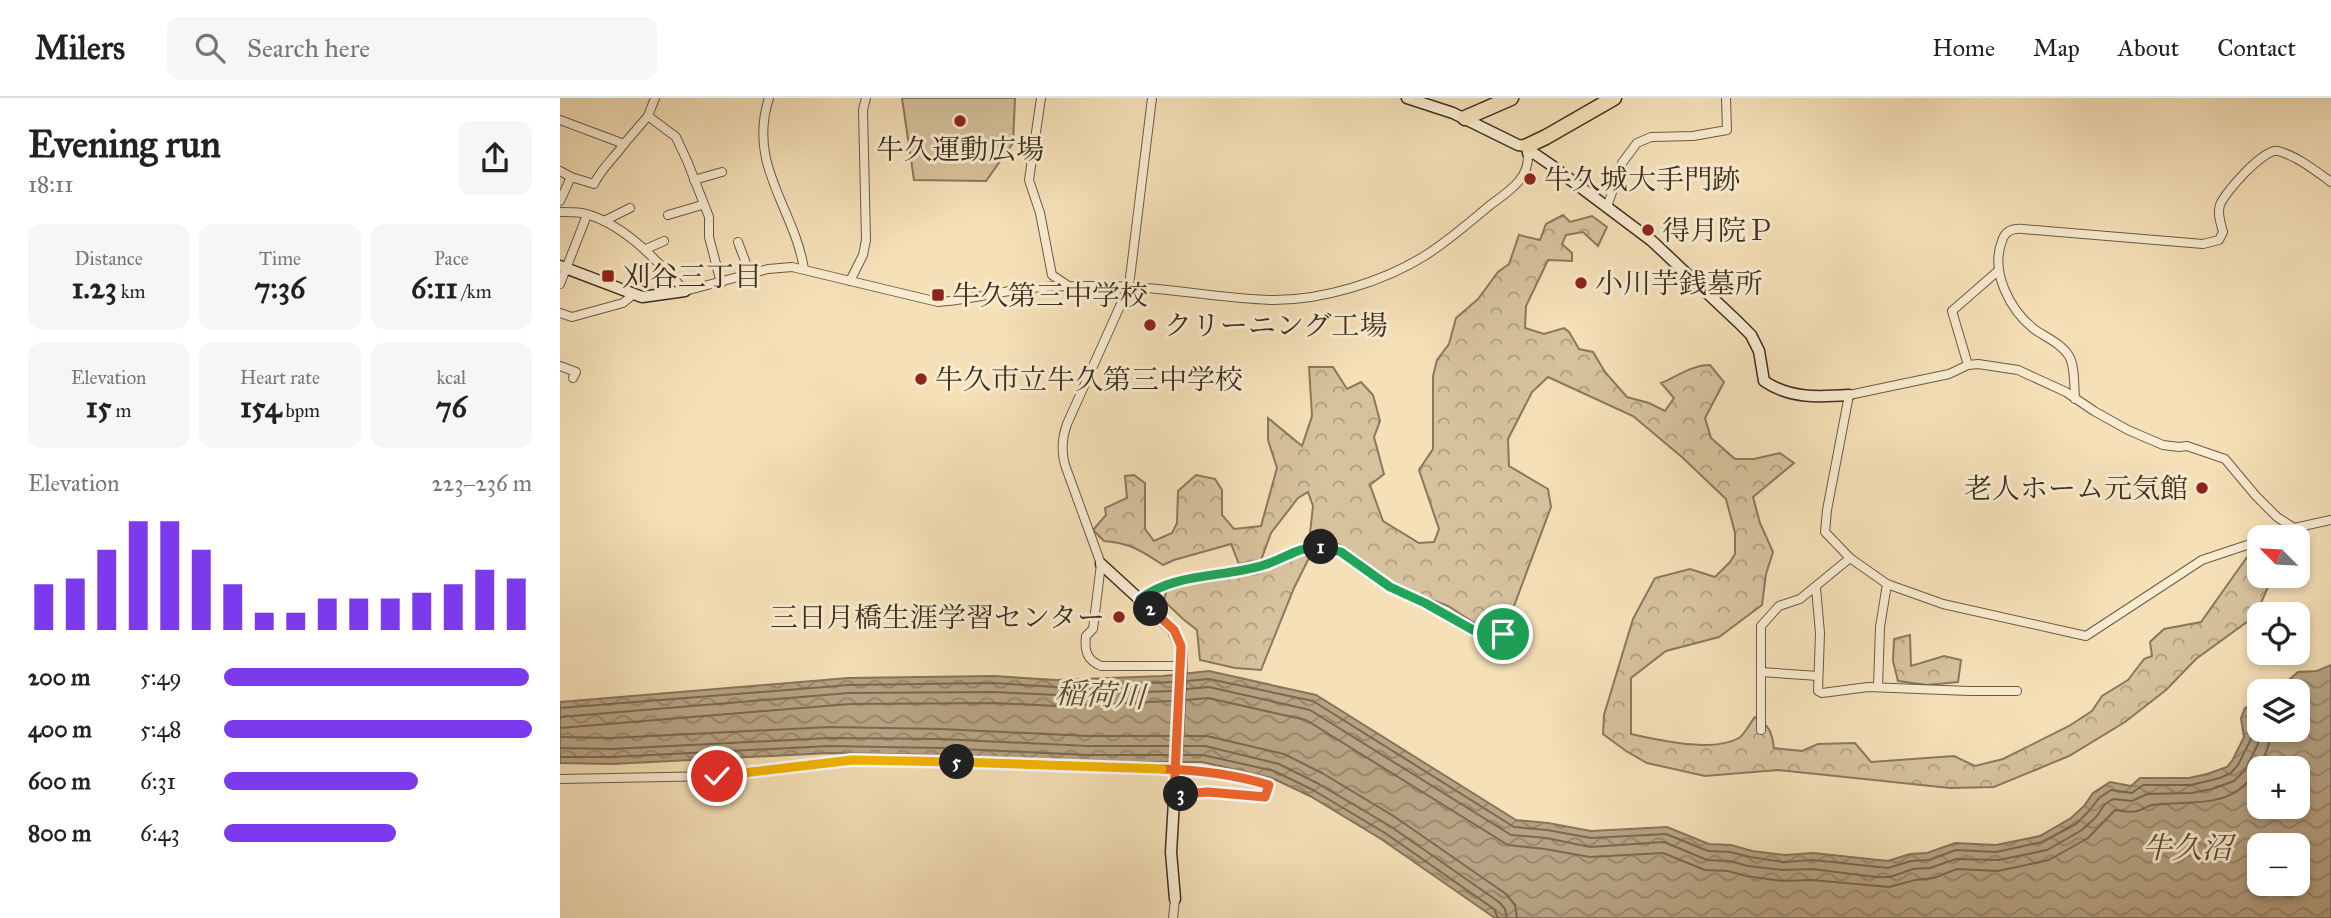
<!DOCTYPE html>
<html lang="en">
<head>
<meta charset="utf-8">
<style>
	:root { --surface:#fff; --page:#f6f6f6; --text:#222; --muted:#767676; --line:#e0e0e0; --accent:#7c3aed }
	body { margin:0; font-family:"IM FELL Great Primer","Noto Serif JP",serif; background:var(--page); color:var(--text); height:100vh; display:flex; flex-direction:column; font-size:26px; white-space:nowrap }
	* { box-sizing:border-box; margin:0 }
	p { font-size:23px; color:var(--muted) }
	.icon { flex:none; width:38px; height:38px; fill:none; stroke:currentColor; stroke-width:2; stroke-linecap:round; stroke-linejoin:round }
	.map { position:relative; flex:1; overflow:hidden }
	.side { display:flex; flex-direction:column; background:var(--surface); width:560px }
	.side>* { flex:none }
	.needle { width:46px; rotate:294deg }
	.fabs { position:absolute; left:1687px; top:427px; display:grid; gap:14px }
	.fabs a { display:grid; place-items:center; width:63px; height:63px; border-radius:14px; background:var(--surface); box-shadow:0 4px 10px #0003; font-size:35px }
	.pin { position:absolute; display:grid; place-items:center; width:60px; height:60px; color:#fff; margin:-30px; border:4px solid #fff; border-radius:50%; box-shadow:0 2px 7px #0007 }
	.km { position:absolute; width:35px; height:35px; margin:-18px; border-radius:50%; background:#222; color:#fff; font-size:19px; line-height:35px; text-align:center }
	.round { display:grid; place-items:center; flex:none; width:74px; height:74px; border-radius:14px; background:var(--page) }
	.summary { display:flex; align-items:center; justify-content:space-between; height:119px; padding:0 28px }
	h1 { font-size:38px; font-weight:700; line-height:52px }
	.stats { display:grid; grid-template-columns:repeat(3,1fr); gap:10px; height:119px; padding:7px 28px }
	.stats div { display:grid; align-content:center; border-radius:14px; background:var(--page); text-align:center }
	.stats b { font-size:30px; font-weight:700 }
	.stats small { font-size:19px; font-weight:400 }
	.stats p { font-size:19px }
	.chart { height:196px; padding:14px 28px }
	.chart p { display:flex; justify-content:space-between }
	.chart svg { width:100%; height:126px; margin-top:7px; stroke:var(--accent); stroke-width:6 }
	ul { padding:0 28px; list-style:none; font-size:23px }
	li { display:grid; grid-template-columns:112px 84px 1fr; align-items:center; height:52px }
	li i { height:18px; border-radius:9px; background:var(--accent) }
	header { display:flex; align-items:center; gap:42px; box-sizing:border-box; height:98px; padding:0 35px; background:var(--surface); border-bottom:2px solid var(--line) }
	header strong { font-size:33px }
	nav { display:flex; gap:38px; margin-inline-start:auto; font-size:24px }
	.search { width:490px; height:63px; background:var(--page); display:flex; align-items:center; gap:18px; box-sizing:border-box; padding:0 24px; border-radius:14px; color:var(--muted); font-size:26px }
	main { display:flex; flex:1; min-height:0 }
	.map>svg:first-child { display:block }
	.forest { fill:url(#forest-crowns); stroke:#8a785e; stroke-width:2 }
	.pitch { fill:#d6c29d; stroke:#8a785e; stroke-width:2 }
	.water { fill:url(#water-waves); stroke:#87745b; stroke-width:2; fill-rule:evenodd }
	.lines { fill:none; stroke-linecap:round; stroke-linejoin:round }
	.shore { stroke:#7a6851; stroke-width:2 }
	.street-casing { stroke:#6c5a45; stroke-width:10 }
	.secondary-casing { stroke:#3e2e1f; stroke-width:13 }
	.highway-casing { stroke:#3e2e1f; stroke-width:17 }
	.street { stroke:#f8ebd0; stroke-width:8 }
	.secondary { stroke:#f8ebd0; stroke-width:10 }
	.highway { stroke:#f5e0b7; stroke-width:14 }
	.secondary-bridge-casing { stroke:#3e2e1f; stroke-width:13; stroke-linecap:butt }
	.secondary-bridge { stroke:#f8ebd0; stroke-width:10 }
	.split-1-casing { stroke:#fff; stroke-width:14 }
	.split-2-casing { stroke:#fff; stroke-width:14 }
	.split-3-casing { stroke:#fff; stroke-width:14 }
	.split-4-casing { stroke:#fff; stroke-width:14 }
	.split-5-casing { stroke:#fff; stroke-width:14 }
	.split-6-casing { stroke:#fff; stroke-width:14 }
	.split-1 { stroke:#22a559; stroke-width:9 }
	.split-2 { stroke:#22a559; stroke-width:9 }
	.split-3 { stroke:#f0652b; stroke-width:9 }
	.split-4 { stroke:#f0652b; stroke-width:9 }
	.split-5 { stroke:#f5b400; stroke-width:9 }
	.split-6 { stroke:#f5b400; stroke-width:9 }
	.poi-dot { fill:#8f2418; stroke:#f8ebd0; stroke-width:2.5 }
	.labels { text-anchor:middle; dominant-baseline:central; stroke-width:6; stroke-linejoin:round; paint-order:stroke }
	.poi-label { font-size:28px; fill:#3e2e1f; stroke:#f8ebd0; text-anchor:start }
	.water-label { font-size:30px; font-style:italic; fill:#5c4b38; stroke:#f8ebd0 }
</style>
</head>
<body>
<header>
<strong>Milers</strong>
<div class="search"><svg class="icon" aria-label="search" viewBox="0 0 24 24"><circle cx="10" cy="10" r="6"/><path d="M15 15l6 6"/></svg>Search here</div>
<nav><a>Home</a><a>Map</a><a>About</a><a>Contact</a></nav>
</header>
<main>
<section class="side">
<div class="summary"><div><h1>Evening run</h1><p>18:11</p></div><a class="round"><svg class="icon" aria-label="share" viewBox="0 0 24 24"><path d="M12 15V3M7 8l5-5 5 5M5 13v7h14v-7"/></svg></a></div>
<div class="stats">
<div><p>Distance</p><b>1.23<small> km</small></b></div>
<div><p>Time</p><b>7:36</b></div>
<div><p>Pace</p><b>6:11<small> /km</small></b></div>
</div>
<div class="stats">
<div><p>Elevation</p><b>15<small> m</small></b></div>
<div><p>Heart rate</p><b>154<small> bpm</small></b></div>
<div><p>kcal</p><b>76</b></div>
</div>
<div class="chart"><p><span>Elevation</span>223–236 m</p>
<svg viewBox="0 0 160 44" preserveAspectRatio="none"><path d="M5 44V28M15 44V26M25 44V16M35 44V6M45 44V6M55 44V16M65 44V28M75 44V38M85 44V38M95 44V33M105 44V33M115 44V33M125 44V31M135 44V28M145 44V23M155 44V26"/></svg>
</div>
<ul>
<li><b>200 m</b>5:49<i style="width:99%"></i></li>
<li><b>400 m</b>5:48<i style="width:100%"></i></li>
<li><b>600 m</b>6:31<i style="width:63%"></i></li>
<li><b>800 m</b>6:43<i style="width:56%"></i></li>
</ul>
</section>
<div class="map">
<svg width="1771" height="820" viewBox="0 0 1771 820">
	<defs>
		<pattern id="forest-crowns" width="20" height="18" patternUnits="userSpaceOnUse" patternTransform="scale(1.75)"><rect width="20" height="18" fill="#d6c29d"/><path d="M2 6a3 3 0 1 1 6 0M12 15a3 3 0 1 1 6 0" fill="none" stroke="#af9e7f"/></pattern>
		<pattern id="water-waves" width="16" height="10" patternUnits="userSpaceOnUse" patternTransform="scale(1.75)"><rect width="16" height="10" fill="#b7a383"/><path d="M0 5q4-4 8 0t8 0" fill="none" stroke="#96856b"/></pattern>
	</defs>
	<rect width="100%" height="100%" fill="#f5e0b7"/>
	<filter id="stains"><feTurbulence type="fractalNoise" baseFrequency=".00286" numOctaves="4"/><feColorMatrix values="0 0 0 0 .2 0 0 0 0 .09 0 0 0 0 .02 0 0 0 .5 -.17"/></filter>
	<radialGradient id="worn" r=".72"><stop offset=".6" stop-color="#630" stop-opacity="0"/><stop offset="1" stop-color="#630" stop-opacity=".3"/></radialGradient>
	<!-- forest -->
	<g class="forest">
		<path d="M1003,117L1010,124L1032,118L1047,129L1038,148L1023,134L1006,137L1002,146L1012,155V163L988,162L966,208L965,230L984,236L1004,230L1009,234L1019,251L1033,254L1045,274L1067,299L1089,305L1105,313L1114,300L1101,285C1118,278 1132,267 1150,267L1164,284L1145,320L1151,340L1175,361H1194L1220,355L1234,365L1193,399L1200,425L1213,454L1206,476L1202,507L1159,539L1106,553L1071,580V636C1100,642 1152,655 1179,640C1185,636 1190,625 1195,619C1209,627 1212,634 1214,650L1242,653L1258,646L1295,645L1311,664L1394,658L1415,668L1443,661L1509,628L1532,613L1542,598L1568,582L1584,561L1592,558L1590,544L1604,531L1641,524L1692,452L1699,453V478H1713L1695,518L1636,561L1606,592L1565,624L1509,658L1434,689L1390,690L1218,672L1145,678L1087,665L1066,653L1043,636L1044,617L1073,521L1095,480L1130,471L1155,479L1170,464L1175,456V435L1166,401L1123,360L1073,318L988,279L972,294L948,341L949,368L988,391L991,409L948,524L919,528L888,508L836,488L786,450L750,435L753,408L748,394L738,400L711,435L701,462L679,466L671,446L614,462L603,467C582,453 570,445 544,443L533,432L546,417L545,410L567,400L565,378L574,377L585,385V431L594,443L612,435L617,425L618,393L636,377L655,381L662,392V417L674,431L701,428L717,370L708,342V320L742,348L752,318L749,269H773L787,291L801,284L813,297L820,323L814,339L824,376L810,387L823,423L859,445L874,444L879,431L859,372L873,351V278L877,262L889,246L896,220L918,201L938,174L949,166L959,137L980,142L986,126Z"/>
		<polygon points="753,452 734,490 701,572 675,570 640,562 637,532 623,521 604,503 607,490 628,485 697,476 713,470 732,458"/>
		<polygon points="1350,537 1351,568 1384,558 1401,562 1398,584 1367,587 1338,583 1333,563 1334,541"/>
	</g>
	<!-- pitch -->
	<polygon class="pitch" points="342,0 455,0 453,45 426,83 354,82"/>
	<!-- water -->
	<path class="water" d="M1771,567V820H935L821,741L750,698L712,680L642,664H527L380,657L269,655L52,666L0,665V604L288,580L434,578L496,582L603,578L649,573L756,597L956,722L988,725L1031,733L1107,729L1149,746L1171,747L1192,753L1225,757L1253,755L1328,763L1350,756L1367,755L1395,745L1436,747L1480,738L1511,720L1524,708L1533,695L1550,684L1571,688L1580,680H1629L1647,676L1667,669L1672,663L1684,639L1681,620L1685,610L1699,604V632H1738V593H1716L1738,574L1757,573ZM1699,670H1738V709H1699ZM1699,747H1738V786H1699Z"/>
	<g class="lines">
		<!-- shore -->
		<g class="shore">
			<polyline points="627,583 649,581 753,603 954,729 987,732 1031,740 1106,736 1148,753 1170,754 1190,759 1224,764 1253,762 1328,770 1351,763 1369,762 1396,752 1436,754 1482,744 1516,726 1529,713 1539,700 1551,692 1572,695 1583,687 1631,687 1660,680 1671,675 1678,667 1691,641 1688,621 1691,615 1699,612"/>
			<polyline points="627,591 649,589 750,612 951,737 986,740 1030,749 1104,744 1147,762 1169,763 1188,768 1223,772 1252,771 1316,779 1330,779 1353,771 1370,770 1396,761 1439,762 1487,752 1522,732 1536,719 1545,706 1553,701 1572,703 1587,696 1632,695 1652,691 1674,683 1685,672 1698,646 1699,621"/>
			<path d="M626,602L648,600L746,622L948,747L985,751L1030,759L1103,755L1145,772L1168,773L1186,778L1222,783L1252,782L1329,789L1355,782L1374,780L1397,771L1438,773L1489,762L1528,740L1555,712C1563,713 1570,715 1577,713C1583,712 1587,708 1592,707C1639,701 1676,714 1702,663C1707,652 1711,644 1710,632"/>
			<polyline points="0,610 289,587 434,585 496,589 613,584"/>
			<polyline points="0,619 289,595 434,594 496,597 613,593"/>
			<polyline points="0,630 290,606 434,605 496,608 612,603"/>
			<polyline points="625,638 647,638 724,656 762,675 835,719 946,796 955,807 957,820"/>
			<polyline points="0,639 52,640 270,629 381,631 528,638 611,638"/>
			<polyline points="624,648 645,648 719,666 757,685 830,728 939,804 945,811 947,820"/>
			<polyline points="0,650 52,651 269,640 381,641 528,648 610,648"/>
			<polyline points="624,657 643,657 714,673 753,692 825,735 934,811 938,820"/>
			<polyline points="0,659 52,659 269,648 380,650 527,657 610,657"/>
		</g>
		<defs>
			<g id="street">
				<path d="M209,0C187,68 234,109 244,171"/>
				<polyline points="481,0 469,82 480,115 492,177 507,187"/>
				<path d="M592,0L569,188L507,326C502,340 501,353 505,367L541,466L533,531L526,538C524,553 527,562 541,568H621"/>
				<polyline points="88,18 116,39 128,65 149,119 149,139 161,185"/>
				<polyline points="0,22 64,46 88,18 95,0"/>
				<path d="M0,73L11,79L34,86C41,71 54,60 64,46"/>
				<polyline points="134,82 162,74"/>
				<polyline points="0,103 11,79"/>
				<polyline points="1047,109 1062,65 1077,45 1091,39 1133,38 1167,32 1166,0"/>
				<path d="M0,114C7,114 15,114 22,115C63,124 98,164 125,193L208,171L232,169L378,204C410,202 441,193 472,190C497,187 522,188 546,188C601,188 655,200 710,202C761,203 823,184 866,157C888,143 909,125 929,108C949,93 973,79 967,51"/>
				<polyline points="108,117 142,107"/>
				<polyline points="44,123 70,110"/>
				<polyline points="178,144 190,176"/>
				<polyline points="86,151 104,143"/>
				<polyline points="290,183 303,157 306,142 303,12 306,0"/>
				<polyline points="0,186 27,117"/>
				<polyline points="0,215 12,219 63,205 74,196"/>
				<polyline points="1408,267 1392,213 1439,172"/>
				<polyline points="0,268 16,274 13,280"/>
				<path d="M1515,301C1514,288 1515,268 1509,258C1501,245 1485,239 1474,231C1450,212 1430,174 1442,143C1445,133 1452,130 1463,131L1643,146L1659,142L1663,134C1661,126 1657,116 1660,107C1665,94 1704,50 1718,53C1737,58 1756,73 1771,84"/>
				<polyline points="1710,439 1734,430 1771,422"/>
				<polyline points="1699,443 1642,462 1526,538 1383,506 1327,486 1290,460 1265,434 1267,412 1289,297 1389,276 1408,267 1418,266 1458,272 1506,294 1534,313 1568,332 1603,347 1619,349 1627,348 1665,361 1696,398 1717,419 1734,430"/>
				<polyline points="1256,490 1260,535 1258,593 1262,595 1308,589 1409,593 1457,593"/>
				<path d="M580,501C608,480 643,478 676,473C715,468 738,441 778,453C799,459 813,479 831,489C838,494 847,496 855,500C878,512 922,546 948,534"/>
				<polyline points="1201,574 1258,578"/>
				<polyline points="1318,589 1320,529 1327,486"/>
				<polyline points="1201,632 1201,528 1219,508 1240,501 1290,460"/>
				<polyline points="0,681 157,678 292,662 643,672 679,678 709,687 705,699 648,694 614,697"/>
				<polyline points="613,820 615,801"/>
			</g>
			<g id="secondary">
				<polyline points="847,0 893,15 958,47 967,48"/>
				<path d="M968,55L975,56L991,67L1092,143L1178,224L1191,237L1199,253L1204,283C1230,301 1259,299 1289,297"/>
				<polyline points="0,168 82,199 125,193"/>
				<polyline points="541,466 613,532 621,548 621,571"/>
				<polyline points="615,686 611,754 615,801"/>
			</g>
			<g id="highway">
				<polyline points="905,20 951,0"/>
				<polyline points="967,48 986,39 1054,0"/>
			</g>
		</defs>
		<!-- street casing -->
		<use href="#street" class="street-casing"/>
		<!-- secondary casing -->
		<use href="#secondary" class="secondary-casing"/>
		<!-- highway casing -->
		<use href="#highway" class="highway-casing"/>
		<!-- street -->
		<use href="#street" class="street"/>
		<!-- secondary -->
		<use href="#secondary" class="secondary"/>
		<!-- highway -->
		<use href="#highway" class="highway"/>
		<defs>
			<polyline id="secondary-bridge" points="615,686 621,571"/>
		</defs>
		<!-- secondary-bridge casing -->
		<use href="#secondary-bridge" class="secondary-bridge-casing"/>
		<!-- secondary-bridge -->
		<use href="#secondary-bridge" class="secondary-bridge"/>
	</g>
	<g class="lines">
		<defs>
			<polyline id="split-1" points="761,449 781,454 830,489 865,505 913,532 943,536"/>
			<path id="split-2" d="M591,511L580,501C616,474 663,480 704,467C724,461 739,448 761,449"/>
			<polyline id="split-3" points="591,511 614,532 621,548 614,697 621,696"/>
			<path id="split-4" d="M602,671C640,672 673,676 709,687L705,699L648,694L621,696"/>
			<polyline id="split-5" points="397,664 602,671"/>
			<polyline id="split-6" points="157,678 292,662 397,664"/>
		</defs>
		<!-- split-1 casing -->
		<use href="#split-1" class="split-1-casing"/>
		<!-- split-2 casing -->
		<use href="#split-2" class="split-2-casing"/>
		<!-- split-3 casing -->
		<use href="#split-3" class="split-3-casing"/>
		<!-- split-4 casing -->
		<use href="#split-4" class="split-4-casing"/>
		<!-- split-5 casing -->
		<use href="#split-5" class="split-5-casing"/>
		<!-- split-6 casing -->
		<use href="#split-6" class="split-6-casing"/>
		<!-- split-1 -->
		<use href="#split-1" class="split-1"/>
		<!-- split-2 -->
		<use href="#split-2" class="split-2"/>
		<!-- split-3 -->
		<use href="#split-3" class="split-3"/>
		<!-- split-4 -->
		<use href="#split-4" class="split-4"/>
		<!-- split-5 -->
		<use href="#split-5" class="split-5"/>
		<!-- split-6 -->
		<use href="#split-6" class="split-6"/>
	</g>
	<!-- markers -->
	<g class="poi-dot">
		<circle cx="400" cy="23" r="7"/>
		<circle cx="970" cy="81" r="7"/>
		<circle cx="1088" cy="132" r="7"/>
		<rect x="41" y="171" width="14" height="14" rx="3.5"/>
		<circle cx="1021" cy="185" r="7"/>
		<rect x="371" y="190" width="14" height="14" rx="3.5"/>
		<circle cx="590" cy="227" r="7"/>
		<circle cx="361" cy="281" r="7"/>
		<circle cx="1642" cy="390" r="7"/>
		<circle cx="559" cy="519" r="7"/>
	</g>
	<g class="labels">
		<!-- poi labels -->
		<g class="poi-label">
			<text x="400" y="51" text-anchor="middle">牛久運動広場</text>
			<text x="984" y="81">牛久城大手門跡</text>
			<text x="1102" y="132">得月院Ｐ</text>
			<text x="62" y="178">刈谷三丁目</text>
			<text x="1035" y="185">小川芋銭墓所</text>
			<text x="392" y="197">牛久第三中学校</text>
			<text x="604" y="227">クリーニング工場</text>
			<text x="375" y="281">牛久市立牛久第三中学校</text>
			<text x="1628" y="390" text-anchor="end">老人ホーム元気館</text>
			<text x="545" y="519" text-anchor="end">三日月橋生涯学習センター</text>
		</g>
		<!-- water labels -->
		<g class="water-label">
			<text transform="translate(540 597) rotate(3)">稲荷川</text>
			<text x="1627" y="750">牛久沼</text>
		</g>
	</g>
	<rect width="100%" height="100%" filter="url(#stains)"/>
	<rect width="100%" height="100%" fill="url(#worn)"/>
</svg>
<div class="fabs">
<a><svg class="needle" viewBox="-14 -14 28 28"><path d="M0-13l5 13h-10z" fill="#e53935"/><path d="M0 13l5-13h-10z" fill="#767676"/></svg></a>
<a><svg class="icon" aria-label="locate" viewBox="0 0 24 24"><circle cx="12" cy="12" r="6"/><path d="M12 2v4M12 18v4M2 12h4M18 12h4"/></svg></a>
<a><svg class="icon" aria-label="layers" viewBox="0 0 24 24"><path d="M12 4l9 5-9 5-9-5zM3 14l9 5 9-5"/></svg></a>
<a>+</a>
<a>−</a>
</div>
<div class="pin" style="left:943px;top:536px;background:#1e9e55"><svg class="icon" aria-label="arrive" viewBox="0 0 24 24"><path d="M6 21V4h12l-3 4 3 4H6"/></svg></div>
<div class="pin" style="left:157px;top:678px;background:#d93025"><svg class="icon" aria-label="check" viewBox="0 0 24 24"><path d="M5 12l5 5 9-10"/></svg></div>
<b class="km" style="left:761px;top:449px">1</b>
<b class="km" style="left:591px;top:511px">2</b>
<b class="km" style="left:621px;top:696px">3</b>
<b class="km" style="left:397px;top:664px">5</b>
</div>
</main>
</body>
</html>
